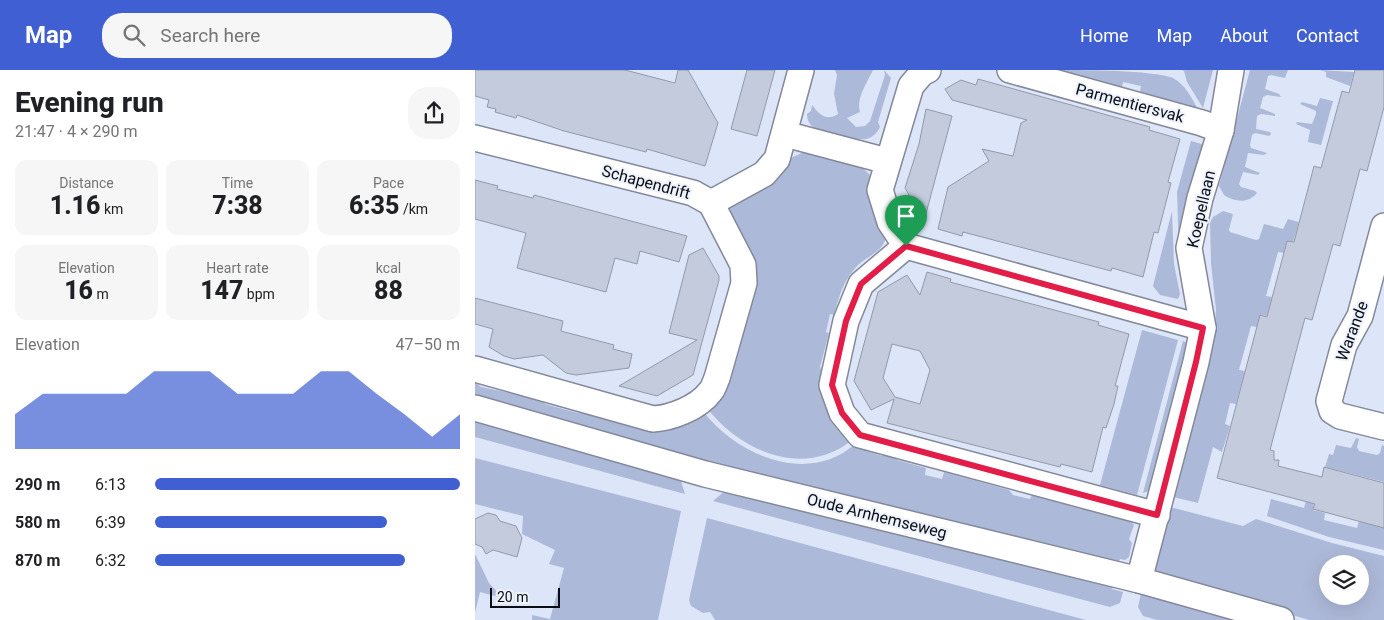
<!DOCTYPE html>
<html lang="en">
<head>
<meta charset="utf-8">
<style>
	:root { --surface:#fff; --page:#f6f6f6; --text:#202124; --muted:#757577; --accent:#405fd2 }
	body { margin:0; font-family:Roboto,sans-serif; background:var(--page); color:var(--text); height:100vh; display:flex; flex-direction:column; font-size:19px; white-space:nowrap }
	* { box-sizing:border-box; margin:0 }
	p { font-size:16px; color:var(--muted) }
	.icon { flex:none; width:28px; height:28px; fill:none; stroke:currentColor; stroke-width:2; stroke-linecap:round; stroke-linejoin:round }
	.map { position:relative; flex:1; overflow:hidden }
	.details { display:flex; flex-direction:column; background:var(--surface); width:475px }
	.details>* { flex:none }
	.controls { position:absolute; left:844px; top:485px; display:grid; gap:10px }
	.controls a { display:grid; place-items:center; width:50px; height:50px; border-radius:50%; background:var(--surface); box-shadow:0 5px 20px #0002; font-size:25px }
	.scale { position:absolute; left:15px; bottom:12px; width:70px; box-sizing:border-box; padding-left:5px; border:2px solid #0a0d13; border-top:0; font-size:14px; line-height:18px; white-space:nowrap; color:#0a0d13; -webkit-text-stroke:4px #edf2fd; paint-order:stroke }
	.pin { position:absolute; display:grid; place-items:center; width:42px; height:42px; color:#fff; margin:-51px -21px; border-radius:50% 50% 50% 0; rotate:-45deg; box-shadow:0 0 5px #0007 }
	.pin .icon { rotate:45deg }
	.round { display:grid; place-items:center; flex:none; width:52px; height:52px; border-radius:20px; background:var(--page) }
	.overview { display:flex; align-items:center; justify-content:space-between; height:85px; padding:0 15px }
	h1 { font-size:28px; font-weight:800; line-height:38px }
	.figures { display:grid; grid-template-columns:repeat(3,1fr); gap:8px; height:85px; padding:5px 15px }
	.figures div { display:grid; align-content:center; border-radius:12px; background:var(--page); text-align:center }
	.figures b { font-size:25px; font-weight:800 }
	.figures small { font-size:14px; font-weight:400 }
	.figures p { font-size:14px }
	.chart { height:140px; padding:10px 15px }
	.chart p { display:flex; justify-content:space-between }
	.chart svg { width:100%; height:90px; margin-top:5px; fill:var(--accent); opacity:.7 }
	ul { padding:0 15px; list-style:none; font-size:16px }
	li { display:grid; grid-template-columns:80px 60px 1fr; align-items:center; height:38px }
	li i { height:12px; border-radius:6px; background:var(--accent) }
	header { display:flex; align-items:center; gap:30px; box-sizing:border-box; height:70px; padding:0 25px; background:var(--accent); color:#fff }
	header strong { font-size:24px }
	nav { display:flex; gap:28px; margin-inline-start:auto; font-size:18px }
	.search { width:350px; height:45px; background:var(--page); display:flex; align-items:center; gap:12px; box-sizing:border-box; padding:0 18px; border-radius:20px; color:var(--muted); font-size:19px }
	main { display:flex; flex:1; min-height:0 }
	.map>svg:first-child { display:block }
	.green { fill:#adb9d8; fill-rule:evenodd }
	.building { fill:#c3cbdd; stroke:#9299aa; fill-rule:evenodd }
	.lines { fill:none; stroke-linecap:round; stroke-linejoin:round }
	.minor-casing { stroke:#83899b; stroke-width:28 }
	.minor { stroke:#fff; stroke-width:25 }
	.route-casing { stroke:#fff; stroke-width:10 }
	.route { stroke:#e11d48; stroke-width:6 }
	.labels { text-anchor:middle; dominant-baseline:central; stroke-width:4; stroke-linejoin:round; paint-order:stroke }
	.street-label { font-size:16px; fill:#0a0d13; stroke:#edf2fd }
</style>
</head>
<body>
<header>
<strong>Map</strong>
<div class="search"><svg class="icon" aria-label="search" viewBox="0 0 24 24"><circle cx="10" cy="10" r="6"/><path d="M15 15l6 6"/></svg>Search here</div>
<nav><a>Home</a><a>Map</a><a>About</a><a>Contact</a></nav>
</header>
<main>
<section class="details">
<div class="overview"><div><h1>Evening run</h1><p>21:47 · 4 × 290 m</p></div><a class="round"><svg class="icon" aria-label="share" viewBox="0 0 24 24"><path d="M12 15V3M7 8l5-5 5 5M5 13v7h14v-7"/></svg></a></div>
<div class="figures">
<div><p>Distance</p><b>1.16<small> km</small></b></div>
<div><p>Time</p><b>7:38</b></div>
<div><p>Pace</p><b>6:35<small> /km</small></b></div>
</div>
<div class="figures">
<div><p>Elevation</p><b>16<small> m</small></b></div>
<div><p>Heart rate</p><b>147<small> bpm</small></b></div>
<div><p>kcal</p><b>88</b></div>
</div>
<div class="chart"><p><span>Elevation</span>47–50 m</p>
<svg viewBox="0 0 160 44" preserveAspectRatio="none"><path d="M0 44V27L10 17L20 17L30 17L40 17L50 6L60 6L70 6L80 17L90 17L100 17L110 6L120 6L130 17L140 27L150 38L160 27V44z"/></svg>
</div>
<ul>
<li><b>290 m</b>6:13<i style="width:100%"></i></li>
<li><b>580 m</b>6:39<i style="width:76%"></i></li>
<li><b>870 m</b>6:32<i style="width:82%"></i></li>
</ul>
</section>
<div class="map">
<svg width="909" height="550" viewBox="0 0 909 550">
	<rect width="100%" height="100%" fill="#dde5f8"/>
	<!-- green -->
	<g class="green">
		<path d="M360,0H398C392,13 381,28 385,42L372,48L381,57L390,56L395,51L410,5L409,0L416,8L403,52L405,57C402,63 398,67 391,69C383,71 346,62 338,57C334,54 332,49 332,44L336,41L337,35C344,44 351,52 363,44L359,24L362,5Z"/>
		<path d="M583,0C611,0 675,0 698,8C711,15 717,29 724,41L716,39L714,35L665,22L666,16L648,12L647,17Z"/>
		<polygon points="707,0 738,0 728,38 712,12 709,1"/>
		<path d="M775,0H813L810,8L796,5L793,6L790,19L804,24L806,27L792,25L788,27L785,38L800,44V46L786,44L782,46L781,59L795,62L796,64L794,66L780,63L777,65L775,75L776,78L792,83L789,85L773,83L770,97L785,103L783,105L768,102L764,114L766,117L780,121L782,123C773,134 760,132 749,125L744,116Z"/>
		<polygon points="845,0 879,2 875,16 851,7 851,2"/>
		<polygon points="845,28 858,31 846,75 833,72 835,60 821,54 822,52 837,54 841,44 841,41 825,34 827,32 842,36"/>
		<polygon points="716,71 730,75 710,222 704,185 702,122"/>
		<path d="M327,83H334C353,87 385,89 396,107L411,168C406,183 394,185 383,195C368,211 365,224 359,245L355,244L351,262L354,263L345,297C349,304 345,316 347,324C351,341 367,357 376,371C328,408 266,382 232,338L254,307L257,305L266,273L264,269L266,260L270,258L279,225L252,144L257,134L318,87Z"/>
		<polygon points="697,141 699,194 705,224 703,229 685,225 678,216"/>
		<polygon points="748,141 758,144 754,160 755,162 781,170 784,169 789,154 808,159 813,149 824,152 818,172 812,171 809,183 803,182 791,226 797,227 792,246 786,245 782,257 776,256 764,300 770,301 761,334 755,333 750,354 755,356 747,382 738,377 723,433 698,427 739,269 741,240 736,193 735,153 738,147"/>
		<polygon points="667,260 703,270 662,425 625,415"/>
		<polygon points="708,271 713,273 674,421 668,423"/>
		<path d="M0,312L6,317L68,330L70,334L103,343L106,341L132,348L135,351L167,360L228,341C261,385 333,416 380,374L389,377L391,381L407,386L410,383L419,386L422,390L451,398L450,405L467,409L469,402L534,420L538,425L555,429L557,425L606,439L610,437L652,448L659,455L654,469L657,473L654,487L650,490L645,489L643,495L0,333Z"/>
		<polygon points="0,352 205,408 210,424 0,367"/>
		<polygon points="881,368 884,369 882,377 884,381 902,385 905,383 907,375 909,376 909,412 850,397 854,384 858,385 861,375 876,378"/>
		<polygon points="0,388 206,441 183,550 57,550 57,545 75,549 89,498 74,494 80,480 47,464 48,446 0,434"/>
		<polygon points="250,421 639,512 637,519 648,522 645,533 635,537 238,431"/>
		<polygon points="796,429 829,438 831,431 839,433 838,440 850,443 849,450 882,458 884,451 909,458 909,480 854,467 792,446"/>
		<path d="M695,437L768,456L781,449L857,473L909,486V550H834L681,504L678,499ZM852,494H885V526H852Z"/>
		<polygon points="232,448 611,550 240,550 235,542 228,543 216,536 214,530"/>
		<polygon points="0,484 14,513 28,528 5,522 0,543"/>
		<polygon points="667,519 777,550 682,550 668,546 663,537"/>
	</g>
	<!-- building -->
	<g class="building">
		<polygon points="0,0 150,0 200,13 203,0 213,0 243,53 230,96 172,79 171,82 89,61 42,45 41,48 20,42 21,39 12,37 14,30 0,26"/>
		<polygon points="272,0 300,0 282,66 256,59"/>
		<polygon points="880,0 909,0 909,37 892,101 885,99 865,176 858,174 837,250 830,248 795,380 799,381 799,390 804,390 803,396 847,407 849,397 909,413 909,458 838,439 840,434 742,408 785,245 792,247 812,171 819,172 839,96 846,98 867,21 874,23"/>
		<polygon points="503,9 675,57 674,60 705,69 693,112 696,113 683,163 679,162 668,207 637,198 636,201 488,162 487,166 463,159 473,117 514,91 507,79 538,86 546,53 552,50 477,30 470,19 486,10 501,15"/>
		<polygon points="451,39 477,46 449,151 430,118 444,74"/>
		<polygon points="0,110 23,116 22,119 58,128 59,125 212,166 204,192 165,181 162,194 140,188 131,222 42,198 51,163 0,149"/>
		<polygon points="228,178 244,206 244,210 218,305 182,326 144,316 222,270 194,263 214,185"/>
		<path d="M452,202L476,209L475,212L624,252L623,255L654,264L640,316H643L639,334L631,358L628,357L617,402L586,394L585,397L412,353L419,329L396,340L379,311L403,222L432,205L445,225ZM417,274L445,281L455,300L445,334L420,327L408,308Z"/>
		<polygon points="0,228 88,251 86,261 139,275 138,279 157,284 154,298 101,305 91,303 68,285 39,289 29,286 14,277 18,259 0,254"/>
		<polygon points="13,443 21,445 25,451 41,456 47,468 42,487 18,480 11,484 7,477 0,474 0,449"/>
	</g>
	<g class="lines">
		<defs>
			<g id="minor">
				<polyline points="535,0 727,53 746,60"/>
				<polyline points="310,64 412,91"/>
				<polyline points="0,68 218,123 236,133"/>
				<polyline points="236,133 289,104 302,89 326,0"/>
				<polyline points="909,156 885,246 869,275 854,331 857,341 865,346 909,357"/>
				<polyline points="431,176 415,152 405,120 436,16 447,3 453,0"/>
				<path d="M0,299L178,349C196,348 223,338 235,322C239,318 240,312 242,308L269,213L268,195L236,133"/>
				<polyline points="0,338 230,404 664,510 806,550"/>
				<polyline points="682,445 385,365 367,343 357,315 371,251 386,214 431,176 728,258"/>
				<polyline points="664,510 721,292 728,258 714,178 725,128 746,60 756,0"/>
			</g>
		</defs>
		<!-- minor casing -->
		<use href="#minor" class="minor-casing"/>
		<!-- minor -->
		<use href="#minor" class="minor"/>
	</g>
	<g class="lines">
		<defs>
			<polygon id="route" points="431,176 728,258 721,292 682,445 385,365 367,343 357,315 371,251 386,214"/>
		</defs>
		<!-- route casing -->
		<use href="#route" class="route-casing"/>
		<!-- route -->
		<use href="#route" class="route"/>
	</g>
	<g class="labels">
		<!-- street labels -->
		<g class="street-label">
			<text transform="translate(655 33) rotate(15)">Parmentiersvak</text>
			<text transform="translate(171 112) rotate(15)">Schapendrift</text>
			<text transform="translate(726 139) rotate(-77)">Koepellaan</text>
			<text transform="translate(877 261) rotate(-69)">Warande</text>
			<text transform="translate(402 446) rotate(14)">Oude Arnhemseweg</text>
		</g>
	</g>
</svg>
<div class="controls">
<a><svg class="icon" aria-label="layers" viewBox="0 0 24 24"><path d="M12 4l9 5-9 5-9-5zM3 14l9 5 9-5"/></svg></a>
</div>
<div class="scale">20 m</div>
<div class="pin" style="left:431px;top:176px;background:#1e9e55"><svg class="icon" aria-label="arrive" viewBox="0 0 24 24"><path d="M6 21V4h12l-3 4 3 4H6"/></svg></div>
</div>
</main>
</body>
</html>
